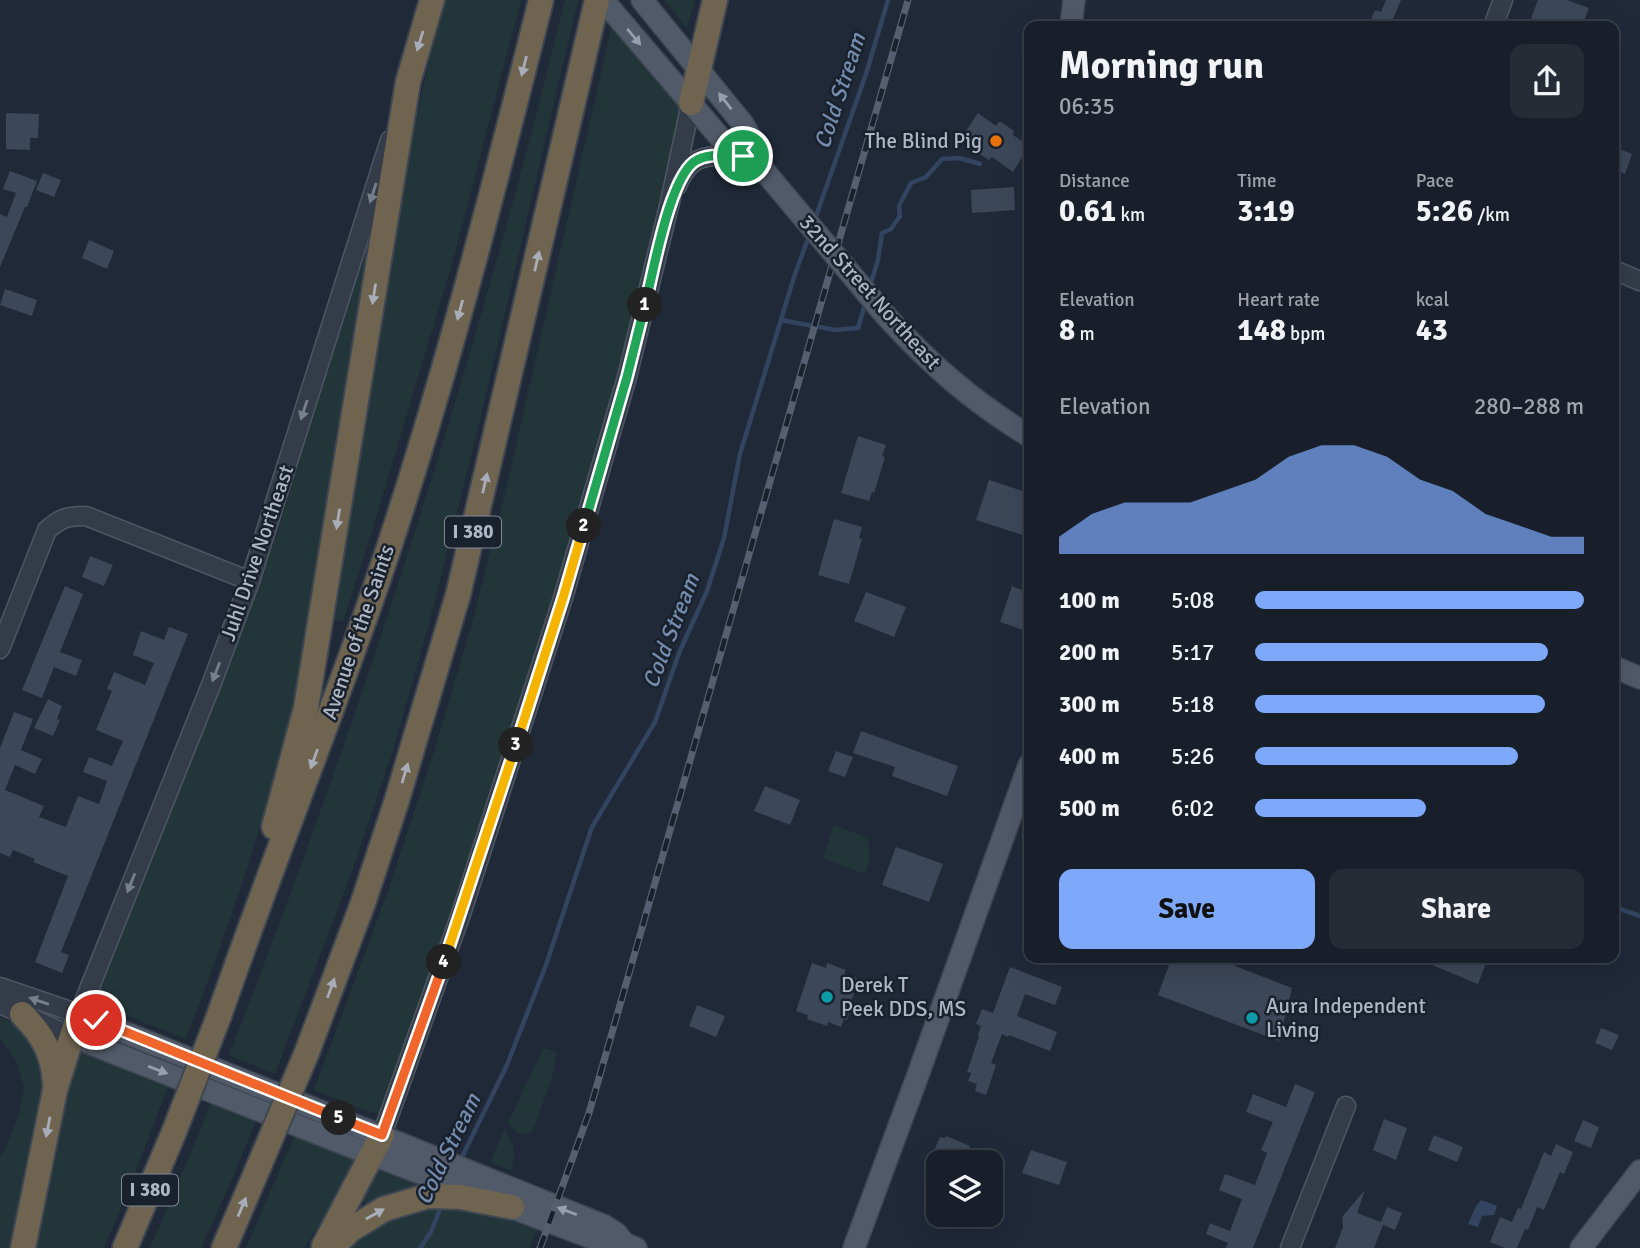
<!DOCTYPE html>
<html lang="en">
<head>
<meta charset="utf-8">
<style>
	:root { --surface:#181f2a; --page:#252c36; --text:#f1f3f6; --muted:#9fa2a8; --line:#363d47; --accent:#7ea9fa }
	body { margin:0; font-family:Signika,sans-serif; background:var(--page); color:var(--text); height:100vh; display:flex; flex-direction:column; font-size:26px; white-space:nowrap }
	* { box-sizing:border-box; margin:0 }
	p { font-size:23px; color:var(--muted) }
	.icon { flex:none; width:38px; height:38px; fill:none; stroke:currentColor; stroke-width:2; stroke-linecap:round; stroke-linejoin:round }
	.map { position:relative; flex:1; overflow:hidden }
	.side { position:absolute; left:1024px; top:21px; width:595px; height:942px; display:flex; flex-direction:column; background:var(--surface); border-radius:14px; box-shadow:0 7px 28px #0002,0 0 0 2px var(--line) }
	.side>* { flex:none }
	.tools { position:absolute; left:926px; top:1150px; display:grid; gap:14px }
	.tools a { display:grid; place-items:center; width:77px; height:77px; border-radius:14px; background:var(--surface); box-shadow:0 7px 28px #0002,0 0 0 2px var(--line); font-size:35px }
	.pin { position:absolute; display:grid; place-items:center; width:60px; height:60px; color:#fff; margin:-30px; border:4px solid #fff; border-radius:50%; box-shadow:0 2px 7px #0007 }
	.km { position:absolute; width:35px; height:35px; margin:-18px; border-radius:50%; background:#222; color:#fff; font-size:19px; line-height:35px; text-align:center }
	.round { display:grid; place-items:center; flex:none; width:74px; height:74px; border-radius:14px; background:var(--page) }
	.headline { display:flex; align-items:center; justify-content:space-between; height:119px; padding:0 35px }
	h1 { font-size:38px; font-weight:800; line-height:52px }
	.stats { display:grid; grid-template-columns:repeat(3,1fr); gap:10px; height:119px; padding:7px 35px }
	.stats div { display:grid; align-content:center }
	.stats b { font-size:30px; font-weight:800 }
	.stats small { font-size:19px; font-weight:400 }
	.stats p { font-size:19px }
	.chart { height:196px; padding:14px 35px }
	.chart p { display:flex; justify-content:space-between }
	.chart svg { width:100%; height:126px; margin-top:7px; fill:var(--accent); opacity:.7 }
	.primary-button { display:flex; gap:14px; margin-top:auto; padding:14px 35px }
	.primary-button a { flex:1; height:80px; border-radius:14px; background:var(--accent); color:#111; font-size:28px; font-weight:800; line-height:80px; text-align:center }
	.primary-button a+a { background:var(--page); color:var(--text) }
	ul { padding:0 35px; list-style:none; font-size:23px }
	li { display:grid; grid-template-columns:112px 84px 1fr; align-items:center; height:52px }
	li i { height:18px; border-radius:9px; background:var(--accent) }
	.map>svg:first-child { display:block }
	.green { fill:#22363a }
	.water { fill:#334461 }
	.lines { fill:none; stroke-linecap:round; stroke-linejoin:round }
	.stream { stroke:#334461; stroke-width:4.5 }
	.building { fill:#3c4759 }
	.minor-casing { stroke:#4e5663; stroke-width:21 }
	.major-casing { stroke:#3d4552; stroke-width:24 }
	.highway-casing { stroke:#3e4653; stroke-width:28 }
	.minor { stroke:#343c49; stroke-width:18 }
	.major { stroke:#515a69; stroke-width:21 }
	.highway { stroke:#6f6450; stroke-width:24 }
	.rail-casing { stroke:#555f70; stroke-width:7 }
	.rail { stroke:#19212d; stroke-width:4.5; stroke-dasharray:13; stroke-linecap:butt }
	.major-bridge-casing { stroke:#3d4552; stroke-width:24; stroke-linecap:butt }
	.highway-bridge-casing { stroke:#3e4653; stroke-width:28; stroke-linecap:butt }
	.major-bridge { stroke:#515a69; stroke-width:21 }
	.highway-bridge { stroke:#6f6450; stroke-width:24 }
	.oneway { fill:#979fae }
	.oneway2 { fill:#a8aeb9 }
	.oneway3 { fill:#777f8d }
	.split-1-casing { stroke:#fff; stroke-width:14 }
	.split-2-casing { stroke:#fff; stroke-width:14 }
	.split-3-casing { stroke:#fff; stroke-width:14 }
	.split-4-casing { stroke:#fff; stroke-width:14 }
	.split-5-casing { stroke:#fff; stroke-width:14 }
	.split-6-casing { stroke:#fff; stroke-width:14 }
	.split-1 { stroke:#22a559; stroke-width:9 }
	.split-2 { stroke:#22a559; stroke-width:9 }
	.split-3 { stroke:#f5b400; stroke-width:9 }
	.split-4 { stroke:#f5b400; stroke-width:9 }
	.split-5 { stroke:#f0652b; stroke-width:9 }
	.split-6 { stroke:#f0652b; stroke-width:9 }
	.food-dot { fill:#e8710a; stroke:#19212d; stroke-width:2.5 }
	.culture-dot { fill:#0f9aa8; stroke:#19212d; stroke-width:2.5 }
	.labels { text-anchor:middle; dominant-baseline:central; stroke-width:5; stroke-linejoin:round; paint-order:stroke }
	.shield { fill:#19212d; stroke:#818997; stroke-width:2 }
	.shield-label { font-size:19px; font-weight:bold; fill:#aeb6c5 }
	.poi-label { font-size:21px; fill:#aeb6c5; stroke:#19212d; text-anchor:start }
	.street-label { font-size:21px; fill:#aeb6c5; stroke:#19212d }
	.water-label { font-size:23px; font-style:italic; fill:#758caf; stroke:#19212d }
</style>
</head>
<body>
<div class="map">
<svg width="1640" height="1248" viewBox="0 0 1640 1248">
	<rect width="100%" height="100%" fill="#202938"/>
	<!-- green -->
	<g class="green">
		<path d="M445,0H521L453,260L373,528L343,622L332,619C347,536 360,454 373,371C392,247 411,121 445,0Z"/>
		<path d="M565,0H578L480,420L428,627L394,747L355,863L275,1074L229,1055C326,808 411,557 485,301C514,202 540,101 565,0Z"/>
		<polygon points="664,0 695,0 687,28"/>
		<path d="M612,25L684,112C652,242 620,372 582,501C522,704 454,905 385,1105L380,1114L362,1109L314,1090L387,894L434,752L471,627L505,494Z"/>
		<path d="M373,206L379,207L293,714C263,824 227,933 186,1039L95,1003L251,608L276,537L337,338Z"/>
		<polygon points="834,825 868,838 870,859 865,874 823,858"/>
		<polygon points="0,1017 17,1025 41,1048 45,1086 9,1248 0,1248 0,1156 6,1148 19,1114 24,1088 16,1060 0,1038"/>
		<polygon points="544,1048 557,1052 551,1081 533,1129 527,1134 517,1133 508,1122"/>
		<polygon points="77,1052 83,1052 168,1086 132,1181 104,1248 31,1248 67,1071"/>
		<polygon points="211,1102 256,1120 239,1163 201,1248 150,1248 194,1146"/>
		<path d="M504,1130C515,1143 517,1155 511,1171L491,1161Z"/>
		<polygon points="295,1135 356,1161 348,1179 304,1248 246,1248"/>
		<polygon points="378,1171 381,1171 424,1187 372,1208 360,1198"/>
		<path d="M446,1207L516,1218L539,1226L529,1248H350C383,1216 402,1211 446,1207Z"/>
	</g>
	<!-- water -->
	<polygon class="water" points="1481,1200 1497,1206 1494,1215 1482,1216 1478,1227 1468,1224 1476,1206"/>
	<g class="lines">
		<!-- stream -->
		<g class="stream">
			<polyline points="814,222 866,74 888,0"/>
			<polyline points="870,286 878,260 882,233 891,229 900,216 899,206 911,183 926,177 942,159 959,158 980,164"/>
			<polyline points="781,320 835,330 858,328 866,301"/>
			<polyline points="1614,907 1640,916"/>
			<polyline points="460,1161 507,1065 546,965 592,827 655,722 679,653 707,591 724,538 740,454 795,274 809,236"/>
			<polyline points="420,1248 431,1232 442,1204"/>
		</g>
	</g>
	<!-- building -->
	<g class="building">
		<polygon points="1386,0 1401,0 1390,26 1368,26 1375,10 1381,12"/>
		<polygon points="1538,0 1567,0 1589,8 1582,26 1552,26 1531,18"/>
		<polygon points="6,113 39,114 38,138 30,138 30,150 6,149"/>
		<polygon points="978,113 996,126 999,122 1001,122 1014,131 1013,135 1029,146 1013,172 992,157 989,160 978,153 980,149 962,137"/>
		<polygon points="1614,147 1632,154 1625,174 1614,169"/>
		<polygon points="10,171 37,181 27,207 25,207 0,267 0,214 7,217 16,193 3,189"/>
		<polygon points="43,173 61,180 54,197 36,190"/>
		<polygon points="1014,187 1015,210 972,213 971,190"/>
		<polygon points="89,240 114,251 107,269 82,258"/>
		<polygon points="5,289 37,300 32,316 0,305"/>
		<polygon points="858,436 886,445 882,456 885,457 874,493 872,492 869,501 841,493"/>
		<polygon points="989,480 1029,493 1029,537 976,520"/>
		<polygon points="834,519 862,527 859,538 862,539 849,584 818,575"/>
		<polygon points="90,556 113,565 104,586 82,577"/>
		<polygon points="65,586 83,594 60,652 82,660 76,676 54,667 42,698 22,690"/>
		<polygon points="1012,586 1029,593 1029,614 1023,630 1000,622"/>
		<polygon points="866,592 906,607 894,637 854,621"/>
		<polygon points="169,627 188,634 61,952 69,955 62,973 35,962 68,876 33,862 35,859 13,850 10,857 0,853 0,748 14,712 33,719 21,750 42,759 35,774 15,765 5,790 44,806 39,817 66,827 78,796 99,804 107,781 83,772 89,757 112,766 123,741 96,730 112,691 107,689 114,672 145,685 154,663 133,655 141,631 164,640"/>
		<polygon points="48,699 62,706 57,719 60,720 53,736 34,728"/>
		<polygon points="861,731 958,766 947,796 892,776 895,767 853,753"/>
		<polygon points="836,751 853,757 845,777 828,771"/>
		<polygon points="765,786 800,800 790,825 754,811"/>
		<polygon points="896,847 943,864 929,902 882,885"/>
		<polygon points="1172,957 1237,957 1235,966 1292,988 1279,1041 1158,995"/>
		<polygon points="1413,957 1471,957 1486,963 1478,984"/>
		<polygon points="812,963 826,968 827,963 846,970 844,974 857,978 852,992 854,993 851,1001 853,1002 847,1020 844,1019 841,1027 828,1022 827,1026 807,1019 808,1015 796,1011"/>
		<polygon points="1010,967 1062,987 1055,1005 1025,994 1017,1016 1057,1032 1050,1051 1009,1035 1008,1037 1002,1034 991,1063 996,1065 986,1095 975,1091 977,1084 968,1081 971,1073 967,1072 979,1036 978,1035 981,1026 976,1024 982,1009 993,1013"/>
		<polygon points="697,1005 725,1016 716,1037 689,1026"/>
		<polygon points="1601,1028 1619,1035 1612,1050 1595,1043"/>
		<polygon points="1295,1084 1315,1092 1253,1248 1226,1248 1228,1243 1206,1234 1210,1223 1230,1231 1242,1199 1219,1190 1225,1174 1255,1185 1267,1153 1261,1150 1273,1122 1246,1112 1253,1094 1286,1107"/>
		<polygon points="1384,1119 1407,1128 1396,1160 1373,1150"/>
		<polygon points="1583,1120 1599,1127 1591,1148 1574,1141"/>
		<polygon points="1434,1135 1463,1147 1457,1162 1428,1150"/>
		<polygon points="946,1136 970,1146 964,1162 955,1162 938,1155 939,1152 934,1151 940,1137 945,1138"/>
		<polygon points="1556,1144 1573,1152 1564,1174 1560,1172 1544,1210 1537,1207 1528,1230 1525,1229 1517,1248 1505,1248 1490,1242 1500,1217 1512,1222 1518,1208 1521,1209 1544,1152 1551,1156"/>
		<polygon points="1031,1150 1067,1162 1059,1185 1022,1173"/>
		<polygon points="1365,1190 1357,1213 1381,1222 1387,1207 1402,1213 1395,1230 1383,1225 1374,1248 1335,1248 1343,1227 1342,1217"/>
	</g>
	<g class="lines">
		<defs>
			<g id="minor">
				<polyline points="1493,26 1503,0"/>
				<path d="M677,186C691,150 714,155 746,159"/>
				<polyline points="1614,270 1640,281"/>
				<path d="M0,649L47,530C61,518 67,516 86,516L250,581"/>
				<polyline points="0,987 79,1014 211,685 250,581 390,140"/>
				<polyline points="0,1004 71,1036"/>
				<polyline points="382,1135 461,914 563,598 627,377 670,202 691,103"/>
				<polyline points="1290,1248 1346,1106"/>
			</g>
			<g id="major">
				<path d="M603,0L723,141L742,156L755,160C755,146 750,136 743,124L642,0"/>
				<polyline points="1071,26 1074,0"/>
				<path d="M887,317C932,366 972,401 1029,436"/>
				<polyline points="1614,667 1640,678"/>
				<polyline points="79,1014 605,1226 616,1233 625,1244"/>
				<polyline points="71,1036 357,1149 600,1241 625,1244 636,1248"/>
				<polyline points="854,1248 919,1072 1029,765"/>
				<polyline points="1581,1248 1640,1171"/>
			</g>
			<g id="highway">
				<polyline points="691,103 715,0"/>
				<polyline points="274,827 306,708 408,82 432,0"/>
				<path d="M22,1014C43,1035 53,1053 55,1084"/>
				<path d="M219,1016C269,871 327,728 377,583C442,392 492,196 541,0"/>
				<polyline points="307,1052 363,903 396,803 458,595 597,0"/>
				<polyline points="324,1246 382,1135"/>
				<polyline points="23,1248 55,1090 79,1014"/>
				<polyline points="125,1248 174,1132"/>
				<polyline points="224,1248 259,1166"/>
				<polyline points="332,1248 350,1230 384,1209 428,1196 460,1197 512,1207"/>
			</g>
		</defs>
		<!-- minor casing -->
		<use href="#minor" class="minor-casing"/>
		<!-- major casing -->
		<use href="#major" class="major-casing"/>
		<!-- highway casing -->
		<use href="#highway" class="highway-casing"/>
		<!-- minor -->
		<use href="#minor" class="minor"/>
		<!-- major -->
		<use href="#major" class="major"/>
		<!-- highway -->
		<use href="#highway" class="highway"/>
		<defs>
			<polyline id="rail" points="540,1248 589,1113 908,0"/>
		</defs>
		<!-- rail casing -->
		<use href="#rail" class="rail-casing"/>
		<!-- rail -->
		<use href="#rail" class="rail"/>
		<defs>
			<polyline id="major-bridge" points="755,160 887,317"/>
			<g id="highway-bridge">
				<polyline points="174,1132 219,1016"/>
				<polyline points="259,1166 307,1052"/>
			</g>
		</defs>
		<!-- major-bridge casing -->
		<use href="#major-bridge" class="major-bridge-casing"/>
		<!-- highway-bridge casing -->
		<use href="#highway-bridge" class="highway-bridge-casing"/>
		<!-- major-bridge -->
		<use href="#major-bridge" class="major-bridge"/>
		<!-- highway-bridge -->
		<use href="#highway-bridge" class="highway-bridge"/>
	</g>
	<!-- one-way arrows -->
	<defs><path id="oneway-solid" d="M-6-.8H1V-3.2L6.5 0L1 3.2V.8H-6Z" transform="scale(1.75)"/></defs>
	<g class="oneway">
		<use href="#oneway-solid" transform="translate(634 37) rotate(50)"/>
		<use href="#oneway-solid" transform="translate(725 101) rotate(-128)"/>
		<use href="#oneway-solid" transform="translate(158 1070) rotate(21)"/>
		<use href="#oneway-solid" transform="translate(567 1211) rotate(-159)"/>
	</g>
	<g class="oneway2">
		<use href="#oneway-solid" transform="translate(420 41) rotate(107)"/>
		<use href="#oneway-solid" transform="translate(524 66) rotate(104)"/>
		<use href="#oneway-solid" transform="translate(537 261) rotate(-77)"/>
		<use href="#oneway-solid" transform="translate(374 294) rotate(99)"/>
		<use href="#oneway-solid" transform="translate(460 310) rotate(105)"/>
		<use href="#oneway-solid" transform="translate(485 483) rotate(-77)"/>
		<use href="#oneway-solid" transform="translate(338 519) rotate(99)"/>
		<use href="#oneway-solid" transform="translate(314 759) rotate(110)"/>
		<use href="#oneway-solid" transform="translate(405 773) rotate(-73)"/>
		<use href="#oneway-solid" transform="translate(331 988) rotate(-70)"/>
		<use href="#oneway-solid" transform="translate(48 1127) rotate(101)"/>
		<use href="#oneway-solid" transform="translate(242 1207) rotate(-67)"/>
		<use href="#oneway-solid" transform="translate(375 1214) rotate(-29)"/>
	</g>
	<g class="oneway3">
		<use href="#oneway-solid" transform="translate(373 193) rotate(108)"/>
		<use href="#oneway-solid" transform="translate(304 410) rotate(108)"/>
		<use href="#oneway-solid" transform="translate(216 672) rotate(111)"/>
		<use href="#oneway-solid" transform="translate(131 883) rotate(112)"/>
		<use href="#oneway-solid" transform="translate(39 1001) rotate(-161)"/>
	</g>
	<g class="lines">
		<defs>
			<path id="split-1" d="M645,305C653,274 670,173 697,160C714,151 737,158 755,160L743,156"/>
			<polyline id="split-2" points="584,526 627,377 645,305"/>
			<polyline id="split-3" points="516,745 563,598 584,526"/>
			<polyline id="split-4" points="444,962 516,745"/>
			<polyline id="split-5" points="339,1118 382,1135 444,962"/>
			<polyline id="split-6" points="96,1020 339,1118"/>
		</defs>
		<!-- split-1 casing -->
		<use href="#split-1" class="split-1-casing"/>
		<!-- split-2 casing -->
		<use href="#split-2" class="split-2-casing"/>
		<!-- split-3 casing -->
		<use href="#split-3" class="split-3-casing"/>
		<!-- split-4 casing -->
		<use href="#split-4" class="split-4-casing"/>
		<!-- split-5 casing -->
		<use href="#split-5" class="split-5-casing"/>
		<!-- split-6 casing -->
		<use href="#split-6" class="split-6-casing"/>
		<!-- split-1 -->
		<use href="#split-1" class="split-1"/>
		<!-- split-2 -->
		<use href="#split-2" class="split-2"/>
		<!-- split-3 -->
		<use href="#split-3" class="split-3"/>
		<!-- split-4 -->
		<use href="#split-4" class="split-4"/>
		<!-- split-5 -->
		<use href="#split-5" class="split-5"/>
		<!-- split-6 -->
		<use href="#split-6" class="split-6"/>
	</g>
	<!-- markers -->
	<circle class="food-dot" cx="996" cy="141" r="7"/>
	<g class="culture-dot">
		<circle cx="827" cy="997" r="7"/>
		<circle cx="1252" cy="1018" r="7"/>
	</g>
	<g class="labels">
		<!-- shield labels -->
		<g class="shield">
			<rect x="445" y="516.5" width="56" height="31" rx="5"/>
			<rect x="122" y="1174.5" width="56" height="31" rx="5"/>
		</g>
		<g class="shield-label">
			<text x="473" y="532">I 380</text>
			<text x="150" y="1190">I 380</text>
		</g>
		<!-- poi labels -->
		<g class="poi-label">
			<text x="982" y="141" text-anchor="end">The Blind Pig</text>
			<text x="841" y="985">Derek T<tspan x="841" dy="24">Peek DDS, MS</tspan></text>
			<text x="1266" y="1006">Aura Independent<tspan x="1266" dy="24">Living</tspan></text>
		</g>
		<!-- street labels -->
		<g class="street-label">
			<text transform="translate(870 292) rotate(48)">32nd Street Northeast</text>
			<text transform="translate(257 553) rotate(-71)">Juhl Drive Northeast</text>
			<text transform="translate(358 632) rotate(-71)">Avenue of the Saints</text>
		</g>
		<!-- water labels -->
		<g class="water-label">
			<text transform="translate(840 91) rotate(-72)">Cold Stream</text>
			<text transform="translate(671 631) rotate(-69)">Cold Stream</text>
			<text transform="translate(448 1149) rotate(-64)">Cold Stream</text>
		</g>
	</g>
</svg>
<div class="tools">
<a><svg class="icon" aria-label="layers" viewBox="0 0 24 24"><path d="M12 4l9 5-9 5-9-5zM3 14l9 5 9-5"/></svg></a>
</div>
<div class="pin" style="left:743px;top:156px;background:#1e9e55"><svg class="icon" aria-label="arrive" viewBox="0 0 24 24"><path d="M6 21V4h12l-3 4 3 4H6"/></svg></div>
<div class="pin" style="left:96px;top:1020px;background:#d93025"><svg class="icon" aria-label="check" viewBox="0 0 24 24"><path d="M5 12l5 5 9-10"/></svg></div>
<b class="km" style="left:645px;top:305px">1</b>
<b class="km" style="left:584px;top:526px">2</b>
<b class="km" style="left:516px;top:745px">3</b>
<b class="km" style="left:444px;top:962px">4</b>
<b class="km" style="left:339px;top:1118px">5</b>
<section class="side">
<div class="headline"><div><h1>Morning run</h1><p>06:35</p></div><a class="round"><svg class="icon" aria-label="share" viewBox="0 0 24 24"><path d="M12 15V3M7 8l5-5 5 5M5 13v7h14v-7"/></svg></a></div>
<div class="stats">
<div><p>Distance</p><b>0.61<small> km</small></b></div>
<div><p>Time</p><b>3:19</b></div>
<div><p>Pace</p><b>5:26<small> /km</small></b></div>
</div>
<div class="stats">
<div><p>Elevation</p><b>8<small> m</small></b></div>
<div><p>Heart rate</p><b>148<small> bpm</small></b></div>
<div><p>kcal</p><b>43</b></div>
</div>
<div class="chart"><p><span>Elevation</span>280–288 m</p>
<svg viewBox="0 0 160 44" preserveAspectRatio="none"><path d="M0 44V38L10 30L20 26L30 26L40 26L50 22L60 18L70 10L80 6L90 6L100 10L110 18L120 22L130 30L140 34L150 38L160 38V44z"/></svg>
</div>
<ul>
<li><b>100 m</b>5:08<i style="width:100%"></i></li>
<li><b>200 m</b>5:17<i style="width:89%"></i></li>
<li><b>300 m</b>5:18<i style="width:88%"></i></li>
<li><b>400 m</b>5:26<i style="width:80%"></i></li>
<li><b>500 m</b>6:02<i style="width:52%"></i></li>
</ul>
<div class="primary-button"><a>Save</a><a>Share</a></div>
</section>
</div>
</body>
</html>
